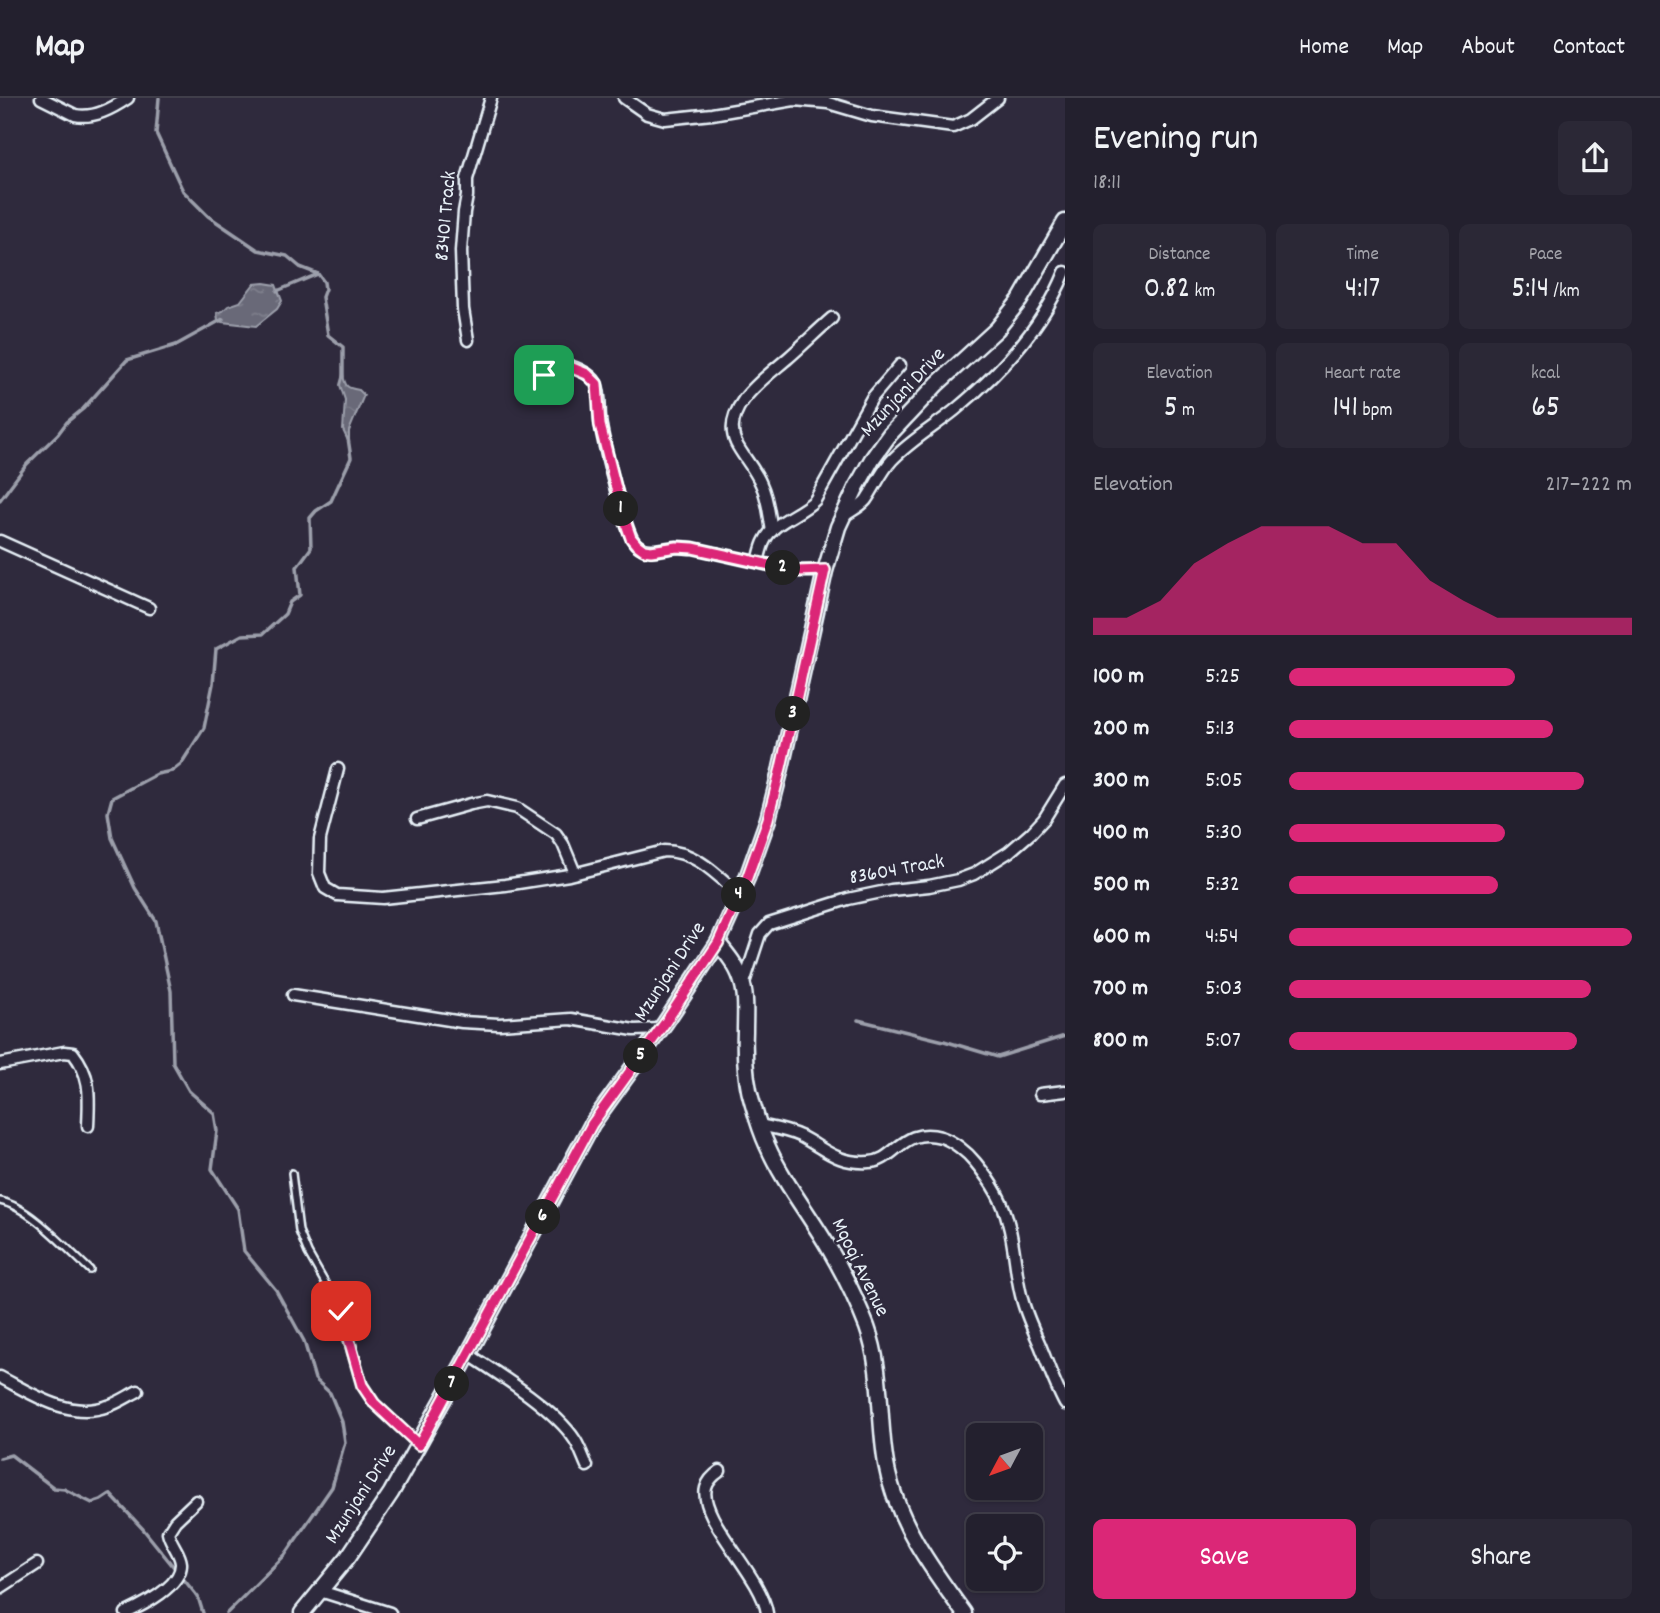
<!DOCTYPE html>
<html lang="en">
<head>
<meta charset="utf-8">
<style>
	:root { --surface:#23202e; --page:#2b2836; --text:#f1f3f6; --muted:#a3a3aa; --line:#403e4a; --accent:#db2777 }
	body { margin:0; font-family:Dekko,sans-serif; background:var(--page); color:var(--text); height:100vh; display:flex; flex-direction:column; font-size:26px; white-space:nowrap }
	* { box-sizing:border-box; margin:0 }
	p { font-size:23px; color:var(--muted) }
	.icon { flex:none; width:38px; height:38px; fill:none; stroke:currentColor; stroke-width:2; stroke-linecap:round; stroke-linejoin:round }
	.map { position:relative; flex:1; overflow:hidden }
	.panel { display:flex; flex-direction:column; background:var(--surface); width:595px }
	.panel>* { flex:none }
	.needle { width:46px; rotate:229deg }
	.fabs { position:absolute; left:966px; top:1325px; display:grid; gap:14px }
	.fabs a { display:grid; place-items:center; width:77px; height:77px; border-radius:10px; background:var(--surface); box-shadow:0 2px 5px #0004,0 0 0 2px var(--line); font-size:35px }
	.pin { position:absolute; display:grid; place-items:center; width:60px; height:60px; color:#fff; margin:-30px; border-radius:14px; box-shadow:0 4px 10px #0006 }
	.km { position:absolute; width:35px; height:35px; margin:-18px; border-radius:50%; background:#222; color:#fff; font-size:19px; line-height:35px; text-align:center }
	.round { display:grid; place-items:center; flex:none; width:74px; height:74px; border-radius:10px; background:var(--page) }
	.overview { display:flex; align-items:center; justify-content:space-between; height:119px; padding:0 28px }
	h1 { font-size:38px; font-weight:600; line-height:52px }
	.figures { display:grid; grid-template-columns:repeat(3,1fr); gap:10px; height:119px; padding:7px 28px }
	.figures div { display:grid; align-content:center; border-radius:10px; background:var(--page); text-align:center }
	.figures b { font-size:30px; font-weight:600 }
	.figures small { font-size:19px; font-weight:400 }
	.figures p { font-size:19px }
	.chart { height:196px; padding:14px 28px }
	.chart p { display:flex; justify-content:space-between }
	.chart svg { width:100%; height:126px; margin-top:7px; fill:var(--accent); opacity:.7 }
	.primary-button { display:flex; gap:14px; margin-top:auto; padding:14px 28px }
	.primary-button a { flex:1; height:80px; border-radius:10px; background:var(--accent); color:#fff; font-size:28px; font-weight:600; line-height:80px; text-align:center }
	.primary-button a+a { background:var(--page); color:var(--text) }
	ul { padding:0 28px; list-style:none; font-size:23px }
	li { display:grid; grid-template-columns:112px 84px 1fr; align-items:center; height:52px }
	li i { height:18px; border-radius:9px; background:var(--accent) }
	header { display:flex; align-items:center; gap:42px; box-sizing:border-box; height:98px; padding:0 35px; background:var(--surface); border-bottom:2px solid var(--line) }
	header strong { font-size:33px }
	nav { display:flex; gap:38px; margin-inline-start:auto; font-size:24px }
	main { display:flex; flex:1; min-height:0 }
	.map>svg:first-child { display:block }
	.water { fill:url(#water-ripples); stroke:#9c9fab; stroke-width:2 }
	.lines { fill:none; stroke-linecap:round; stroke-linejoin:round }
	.stream { stroke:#9c9fab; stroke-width:3.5 }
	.lane-casing { stroke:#e8f1f8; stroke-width:10 }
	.street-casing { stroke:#e8f1f8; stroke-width:15 }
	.secondary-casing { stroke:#e8f1f8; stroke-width:19 }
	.lane { stroke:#2f2a3d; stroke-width:5 }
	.street { stroke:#2f2a3d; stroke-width:10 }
	.secondary { stroke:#2f2a3d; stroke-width:14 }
	.route-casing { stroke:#fff; stroke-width:14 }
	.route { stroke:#db2777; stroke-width:9 }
	.labels { text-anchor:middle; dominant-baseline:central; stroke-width:5; stroke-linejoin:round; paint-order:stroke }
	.street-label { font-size:21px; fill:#e8f1f8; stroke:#2f2a3d }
</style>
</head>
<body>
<header>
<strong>Map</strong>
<nav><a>Home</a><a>Map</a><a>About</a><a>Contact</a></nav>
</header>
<main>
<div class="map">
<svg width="1065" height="1515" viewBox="0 0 1065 1515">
	<defs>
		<pattern id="water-ripples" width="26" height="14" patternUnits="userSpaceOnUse" patternTransform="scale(1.75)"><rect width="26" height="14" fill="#696978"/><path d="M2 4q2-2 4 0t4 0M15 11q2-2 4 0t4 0" fill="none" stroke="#7e7f8c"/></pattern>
	</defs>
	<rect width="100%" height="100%" fill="#2f2a3d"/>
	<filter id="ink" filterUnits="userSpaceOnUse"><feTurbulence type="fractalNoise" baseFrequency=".0143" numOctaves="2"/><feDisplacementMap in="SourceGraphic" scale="14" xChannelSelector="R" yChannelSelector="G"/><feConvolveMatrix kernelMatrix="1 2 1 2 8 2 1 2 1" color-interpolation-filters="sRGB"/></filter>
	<g filter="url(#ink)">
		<!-- water -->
		<g class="water">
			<polygon points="264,185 276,187 282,203 277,211 256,228 222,224 218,222 217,215 223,213 228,208 240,204 254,186"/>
			<path d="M343,276C345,290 348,290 359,292L364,297L349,333V345L343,332L345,302L340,287Z"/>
		</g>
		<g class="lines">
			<!-- stream -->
			<g class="stream">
				<polyline points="159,0 156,35 183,93 208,118 258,152 287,158 300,169 318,176 324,184 325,191 322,199 328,237 343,249 343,279"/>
				<polyline points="277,193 318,176"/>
				<polyline points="0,402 27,366 58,336 67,324 83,311 127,262 176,247 223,221"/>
				<polyline points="858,922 944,943 998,959 1065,938"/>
				<polyline points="0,1360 11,1357 54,1390 64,1391 92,1405 101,1402 110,1396 143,1431 198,1499 203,1515"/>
				<polyline points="227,1515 285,1457 332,1389 345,1344 342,1324 330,1295 315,1281 304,1243 276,1192 244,1153 238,1111 212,1071 217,1033 214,1015 189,993 173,965 171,893 156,823 135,790 112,740 108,715 112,700 157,676 172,673 181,666 204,630 213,586 216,551 242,537 263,536 285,516 290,504 300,497 297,469 311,450 310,420 316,413 331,403 351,360 348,340"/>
			</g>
			<defs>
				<g id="lane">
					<polyline points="292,1075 299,1133 308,1155 341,1213 362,1287 374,1305 417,1345"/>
					<path d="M0,1103C30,1109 67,1151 90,1172"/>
				</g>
				<g id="street">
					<path d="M41,0L75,17C94,21 113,10 128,0"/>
					<polyline points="624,0 647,16 665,21 712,16 794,2 828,5 872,18 953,29 971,21 998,0"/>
					<polyline points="468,242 463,211 461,153 464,114 467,98 467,81 491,0"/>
					<path d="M537,283C552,270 560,262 580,272C586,275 593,279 596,285C602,298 598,314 601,328C604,347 625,436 636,446C648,457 663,450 677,449C682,449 688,450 693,450L797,473H825"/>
					<path d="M844,418C851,413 860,409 866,402C875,389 881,374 892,362C911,342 934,329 955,312C1000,275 1043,229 1065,174"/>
					<path d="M772,433C769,417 768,400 761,386C755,371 743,359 736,345C720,310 766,279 788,260C803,247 817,233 832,220"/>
					<polyline points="0,443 149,510"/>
					<path d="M758,464C760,457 761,449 765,442C774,423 800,417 815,402L872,300L900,267"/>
					<path d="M338,671L320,741L319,775L325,790L337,797L383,800L505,787L569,777L664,753C696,753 717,777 740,797"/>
					<polyline points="417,721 471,706 487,703 517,710 556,736 563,746 575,775"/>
					<polyline points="743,888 760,836 769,826 848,801 891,792 929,788 958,782 974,776 1009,754 1031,735 1044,721 1065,687"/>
					<polyline points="293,897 462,924 499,926 571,921 634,932 661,931"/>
					<path d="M0,966L64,954L73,955C92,979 89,999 88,1028"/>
					<polyline points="1040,996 1065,993"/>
					<path d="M759,1027C773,1030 787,1032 800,1038C825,1051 837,1066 869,1064C895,1064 902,1028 941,1039C953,1043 967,1054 975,1064C990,1082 1003,1101 1008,1124C1015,1148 1015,1173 1021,1197C1025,1215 1033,1231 1040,1247C1048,1267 1055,1287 1065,1306"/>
					<path d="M468,1256C499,1276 555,1311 575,1342C580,1350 583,1359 587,1368"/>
					<path d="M0,1279C32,1296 70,1322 108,1308C118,1305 128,1298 138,1293"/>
					<path d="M720,1373C714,1377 708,1383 706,1390C698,1420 762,1478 767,1515"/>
					<polyline points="0,1490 37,1466"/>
					<polyline points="320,1493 390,1515"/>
					<path d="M126,1515C143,1507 182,1488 181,1465C180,1454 170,1445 168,1434L175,1423L196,1403"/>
				</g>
				<g id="secondary">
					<path d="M718,845C727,856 737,868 741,881C747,897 745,916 745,933C744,959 745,983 753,1007C757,1021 761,1034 767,1047C783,1084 810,1117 830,1152C844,1176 857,1203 867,1229C883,1273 878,1320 886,1366C896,1422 931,1470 964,1515"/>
					<polyline points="302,1515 348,1459 391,1395 463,1266 592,1026 665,925 718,845 747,780 768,721 781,670 825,473 838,429 857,388 872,361 890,336 937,286 997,231 1020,202 1065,124"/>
				</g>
			</defs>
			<!-- lane casing -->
			<use href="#lane" class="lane-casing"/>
			<!-- street casing -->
			<use href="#street" class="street-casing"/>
			<!-- secondary casing -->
			<use href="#secondary" class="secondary-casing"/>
			<!-- lane -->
			<use href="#lane" class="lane"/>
			<!-- street -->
			<use href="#street" class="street"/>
			<!-- secondary -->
			<use href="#secondary" class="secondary"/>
		</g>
	</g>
	<g class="lines" filter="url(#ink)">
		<defs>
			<polyline id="route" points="341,1213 362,1287 374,1305 419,1347 592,1026 665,925 718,845 747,780 768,721 781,670 825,472 797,473 693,450 677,449 651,453 644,452 636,446 631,440 622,414 600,327 597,286 587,276 565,267 557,268 544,277"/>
		</defs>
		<!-- route casing -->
		<use href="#route" class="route-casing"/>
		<!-- route -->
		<use href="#route" class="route"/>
	</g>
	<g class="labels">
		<!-- street labels -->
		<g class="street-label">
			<text transform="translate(447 118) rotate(-85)">83401 Track</text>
			<text transform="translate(904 295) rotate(-47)">Mzunjani Drive</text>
			<text transform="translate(897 773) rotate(-10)">83604 Track</text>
			<text transform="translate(671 874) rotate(-57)">Mzunjani Drive</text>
			<text transform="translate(859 1170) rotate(64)">Mqoqi Avenue</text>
			<text transform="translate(362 1397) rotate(-57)">Mzunjani Drive</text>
		</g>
	</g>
</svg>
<div class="fabs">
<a><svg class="needle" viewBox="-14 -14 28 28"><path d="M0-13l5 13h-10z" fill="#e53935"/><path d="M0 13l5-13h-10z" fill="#a3a3aa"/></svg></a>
<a><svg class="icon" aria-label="locate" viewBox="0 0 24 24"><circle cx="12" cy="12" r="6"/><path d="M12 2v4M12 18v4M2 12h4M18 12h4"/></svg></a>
</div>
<div class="pin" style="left:544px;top:277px;background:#1e9e55"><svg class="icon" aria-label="arrive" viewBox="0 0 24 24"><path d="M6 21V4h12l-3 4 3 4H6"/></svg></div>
<div class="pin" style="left:341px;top:1213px;background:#d93025"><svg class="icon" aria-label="check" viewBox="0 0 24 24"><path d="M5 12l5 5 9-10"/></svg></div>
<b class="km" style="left:621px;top:411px">1</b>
<b class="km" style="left:783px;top:470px">2</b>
<b class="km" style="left:793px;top:616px">3</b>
<b class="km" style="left:739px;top:797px">4</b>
<b class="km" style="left:641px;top:958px">5</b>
<b class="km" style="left:543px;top:1119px">6</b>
<b class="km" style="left:452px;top:1286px">7</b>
</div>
<section class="panel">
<div class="overview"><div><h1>Evening run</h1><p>18:11</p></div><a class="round"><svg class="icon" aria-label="share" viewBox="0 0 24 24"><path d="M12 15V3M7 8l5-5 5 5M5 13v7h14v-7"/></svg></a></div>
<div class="figures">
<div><p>Distance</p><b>0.82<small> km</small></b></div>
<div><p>Time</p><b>4:17</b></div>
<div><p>Pace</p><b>5:14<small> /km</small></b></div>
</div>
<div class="figures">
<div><p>Elevation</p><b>5<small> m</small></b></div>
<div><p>Heart rate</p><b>141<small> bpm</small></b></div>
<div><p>kcal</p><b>65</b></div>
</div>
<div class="chart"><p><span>Elevation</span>217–222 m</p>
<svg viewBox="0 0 160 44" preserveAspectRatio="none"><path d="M0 44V38L10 38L20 32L30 19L40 12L50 6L60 6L70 6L80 12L90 12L100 25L110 32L120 38L130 38L140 38L150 38L160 38V44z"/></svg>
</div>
<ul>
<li><b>100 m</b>5:25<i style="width:66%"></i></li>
<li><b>200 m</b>5:13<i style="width:77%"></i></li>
<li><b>300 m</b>5:05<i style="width:86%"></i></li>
<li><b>400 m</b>5:30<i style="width:63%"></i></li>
<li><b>500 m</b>5:32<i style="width:61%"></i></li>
<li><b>600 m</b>4:54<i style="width:100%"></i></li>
<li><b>700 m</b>5:03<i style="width:88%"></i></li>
<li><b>800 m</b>5:07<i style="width:84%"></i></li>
</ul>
<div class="primary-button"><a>Save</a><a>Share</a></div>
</section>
</main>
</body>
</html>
